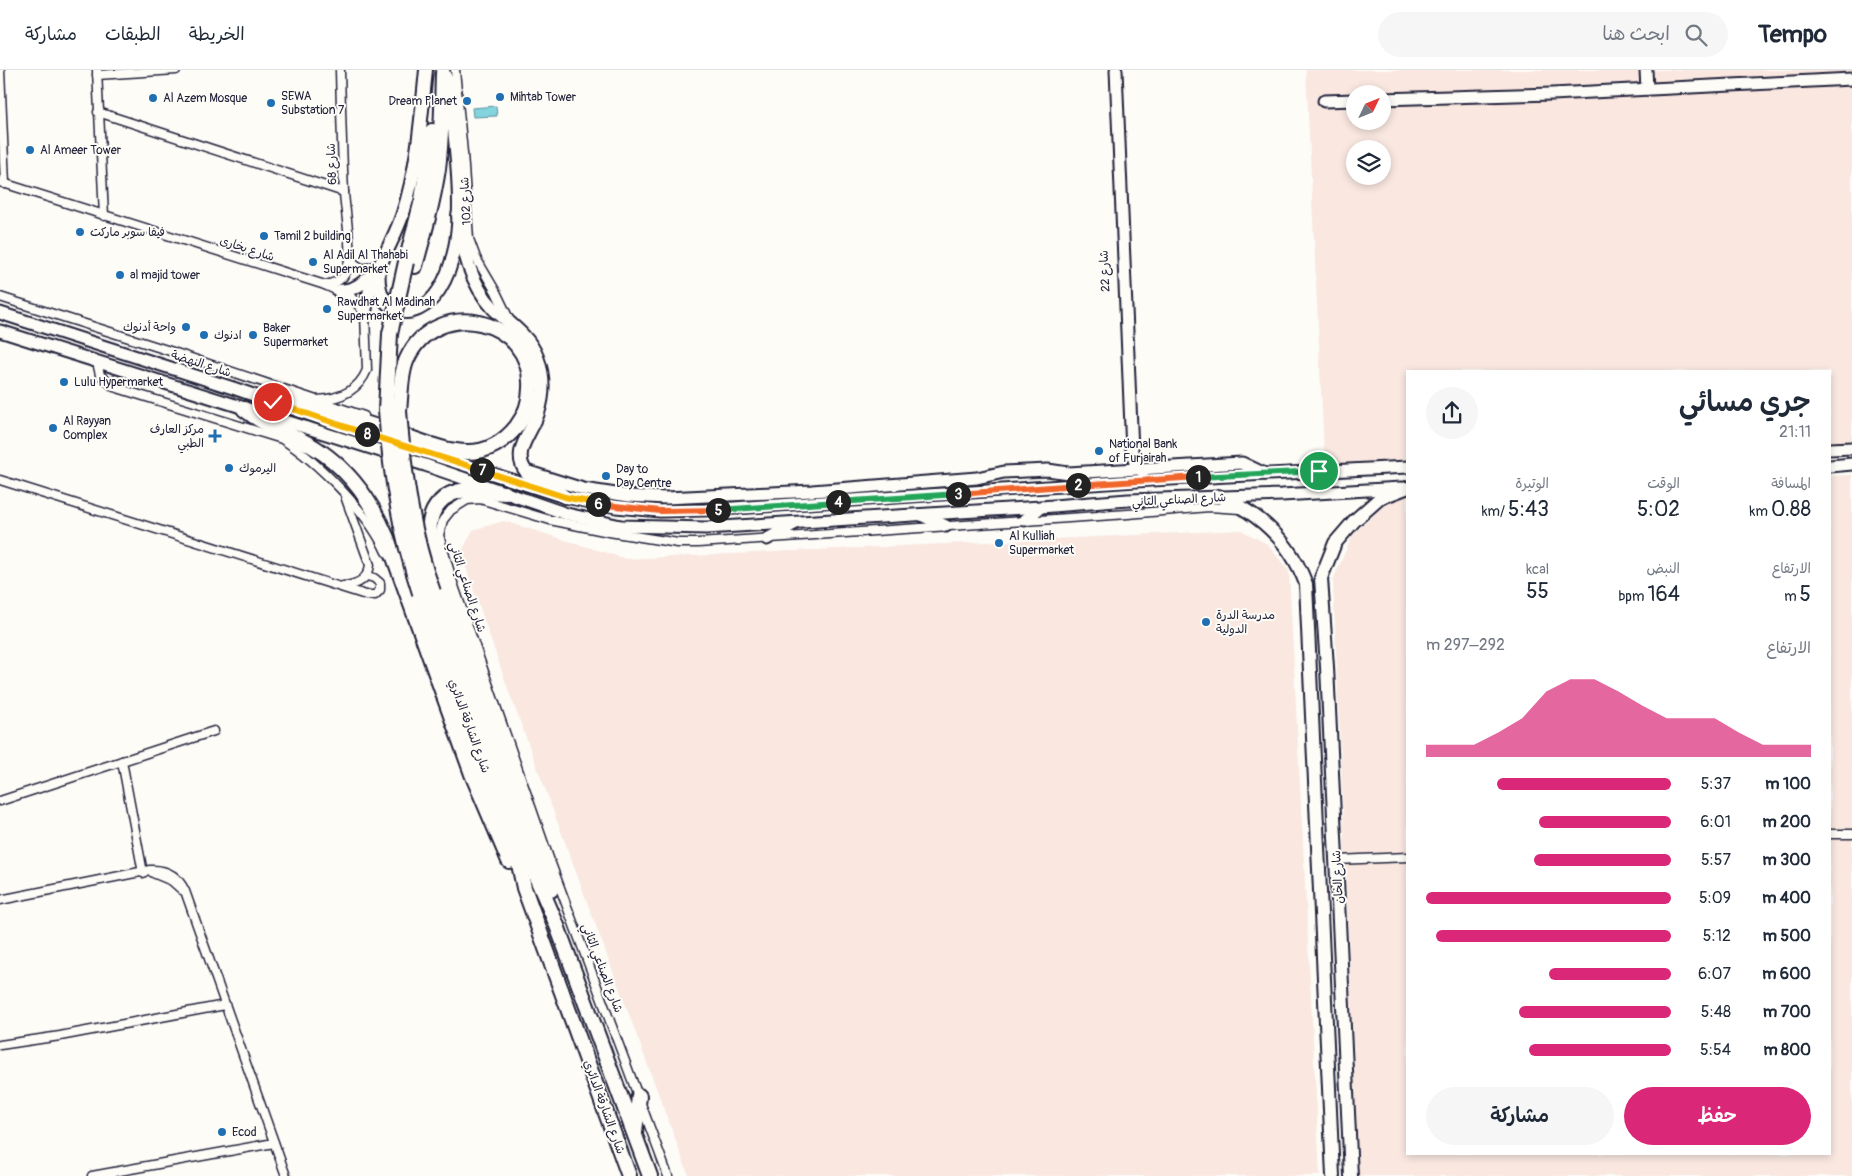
<!DOCTYPE html>
<html lang="ar">
<head>
<meta charset="utf-8">
<style>
	:root { --surface:#fff; --page:#f6f6f7; --text:#1f2937; --muted:#747a83; --line:#e0e1e3; --accent:#db2777 }
	body { margin:0; font-family:Pangolin,"Playpen Sans Arabic",sans-serif; background:var(--page); color:var(--text); direction:rtl; height:100vh; display:flex; flex-direction:column; font-size:19px; white-space:nowrap }
	* { box-sizing:border-box; margin:0 }
	p { font-size:16px; color:var(--muted) }
	.icon { flex:none; width:28px; height:28px; fill:none; stroke:currentColor; stroke-width:2; stroke-linecap:round; stroke-linejoin:round }
	.map { position:relative; flex:1; overflow:hidden; direction:ltr }
	.panel { position:absolute; left:1406px; top:300px; width:425px; height:785px; display:flex; flex-direction:column; background:var(--surface); border-radius:0px; box-shadow:0 2px 8px #0003; direction:rtl }
	.panel>* { flex:none }
	.needle { width:32px; rotate:47deg }
	.buttons { position:absolute; left:1346px; top:15px; display:grid; gap:10px }
	.buttons a { display:grid; place-items:center; width:45px; height:45px; border-radius:50%; background:var(--surface); box-shadow:0 2px 8px #0003; font-size:25px }
	.pin { position:absolute; display:grid; place-items:center; width:42px; height:42px; color:#fff; margin:-21px; border:2px solid #fff; border-radius:50%; box-shadow:0 1px 5px #0007 }
	.km { position:absolute; width:25px; height:25px; margin:-12px; border-radius:50%; background:#222; color:#fff; font-size:14px; line-height:25px; text-align:center }
	.round { display:grid; place-items:center; flex:none; width:52px; height:52px; border-radius:26px; background:var(--page) }
	.headline { display:flex; align-items:center; justify-content:space-between; height:85px; padding:0 20px }
	h1 { font-size:28px; font-weight:600; line-height:38px }
	.stats { display:grid; grid-template-columns:repeat(3,1fr); gap:8px; height:85px; padding:5px 20px }
	.stats div { display:grid; align-content:center }
	.stats b { font-size:21px; font-weight:600 }
	.stats small { font-size:14px; font-weight:400 }
	.stats p { font-size:14px }
	.chart { height:140px; padding:10px 20px }
	.chart p { display:flex; justify-content:space-between }
	.chart svg { width:100%; height:90px; margin-top:5px; fill:var(--accent); opacity:.7 }
	.action { display:flex; gap:10px; margin-top:auto; padding:10px 20px }
	.action a { flex:1; height:58px; border-radius:30px; background:var(--accent); color:#fff; font-size:20px; font-weight:600; line-height:58px; text-align:center }
	.action a+a { background:var(--page); color:var(--text) }
	ul { padding:0 20px; list-style:none; font-size:16px }
	li { display:grid; grid-template-columns:80px 60px 1fr; align-items:center; height:38px }
	li i { height:12px; border-radius:6px; background:var(--accent) }
	header { display:flex; align-items:center; gap:30px; box-sizing:border-box; height:70px; padding:0 25px; background:var(--surface); border-bottom:1px solid var(--line) }
	header strong { font-size:24px }
	nav { display:flex; gap:28px; margin-inline-start:auto; font-size:18px }
	.search { width:350px; height:45px; background:var(--page); display:flex; align-items:center; gap:12px; box-sizing:border-box; padding:0 18px; border-radius:28px; color:var(--muted); font-size:19px }
	.map>svg:first-child { display:block }
	.built { fill:#f9e7e0; fill-rule:evenodd }
	.water { fill:#83d4dd; stroke:#5c8d9c }
	.lines { fill:none; stroke-linecap:round; stroke-linejoin:round }
	.street-casing { stroke:#22223b; stroke-width:11 }
	.secondary-casing { stroke:#22223b; stroke-width:15 }
	.primary-casing { stroke:#22223b; stroke-width:16 }
	.highway-casing { stroke:#22223b; stroke-width:18 }
	.street { stroke:#fdfcf7; stroke-width:8 }
	.secondary { stroke:#fdfcf7; stroke-width:11 }
	.primary { stroke:#fdfcf7; stroke-width:12 }
	.highway { stroke:#fdfcf7; stroke-width:14 }
	.highway-bridge-casing { stroke:#22223b; stroke-width:18; stroke-linecap:butt }
	.highway-bridge { stroke:#fdfcf7; stroke-width:14 }
	.split-1-casing { stroke:#fff; stroke-width:10 }
	.split-2-casing { stroke:#fff; stroke-width:10 }
	.split-3-casing { stroke:#fff; stroke-width:10 }
	.split-4-casing { stroke:#fff; stroke-width:10 }
	.split-5-casing { stroke:#fff; stroke-width:10 }
	.split-6-casing { stroke:#fff; stroke-width:10 }
	.split-7-casing { stroke:#fff; stroke-width:10 }
	.split-8-casing { stroke:#fff; stroke-width:10 }
	.split-9-casing { stroke:#fff; stroke-width:10 }
	.split-1 { stroke:#22a559; stroke-width:6 }
	.split-2 { stroke:#f0652b; stroke-width:6 }
	.split-3 { stroke:#f0652b; stroke-width:6 }
	.split-4 { stroke:#22a559; stroke-width:6 }
	.split-5 { stroke:#22a559; stroke-width:6 }
	.split-6 { stroke:#f0652b; stroke-width:6 }
	.split-7 { stroke:#f5b400; stroke-width:6 }
	.split-8 { stroke:#f5b400; stroke-width:6 }
	.split-9 { stroke:#f5b400; stroke-width:6 }
	.poi-dot { fill:#1f6fb2; stroke:#fdfcf7; stroke-width:2 }
	.labels { text-anchor:middle; dominant-baseline:central; stroke-width:4; stroke-linejoin:round; paint-order:stroke }
	.poi-label { font-size:12px; fill:#22223b; stroke:#fdfcf7; text-anchor:start }
	.street-label { font-size:12px; fill:#22223b; stroke:#fdfcf7 }
</style>
</head>
<body>
<header>
<strong>Tempo</strong>
<div class="search"><svg class="icon" aria-label="search" viewBox="0 0 24 24"><circle cx="10" cy="10" r="6"/><path d="M15 15l6 6"/></svg>ابحث هنا</div>
<nav><a>الخريطة</a><a>الطبقات</a><a>مشاركة</a></nav>
</header>
<div class="map">
<svg width="1852" height="1106" viewBox="0 0 1852 1106">
	<rect width="100%" height="100%" fill="#fdfcf7"/>
	<filter id="ink" filterUnits="userSpaceOnUse"><feTurbulence type="fractalNoise" baseFrequency=".02" numOctaves="2"/><feDisplacementMap in="SourceGraphic" scale="10" xChannelSelector="R" yChannelSelector="G"/><feConvolveMatrix kernelMatrix="1 2 1 2 8 2 1 2 1" color-interpolation-filters="sRGB"/></filter>
	<g filter="url(#ink)">
		<!-- built -->
		<g class="built">
			<path d="M1306,0H1852V374L1830,375V301H1408L1407,398L1325,403ZM1355,24H1382V51H1355ZM1355,79H1382V106H1355Z"/>
			<polygon points="1852,405 1852,1106 1359,1106 1333,510 1352,466 1386,433 1407,426 1408,1084 1830,1084 1830,406"/>
			<polygon points="504,451 626,489 1241,460 1267,474 1289,501 1320,1106 689,1106 508,619 461,483 473,460"/>
		</g>
		<!-- water -->
		<polygon class="water" points="496,36 497,46 473,47 472,38"/>
		<g class="lines">
			<defs>
				<g id="street">
					<polyline points="0,0 5,114"/>
					<polyline points="97,0 104,146"/>
					<polyline points="455,0 463,83 469,169 476,188 496,222 509,249"/>
					<polyline points="97,5 176,0"/>
					<polyline points="98,42 344,122"/>
					<path d="M0,112L325,215L351,227L365,243L367,300C358,322 339,329 317,330"/>
					<path d="M349,186C359,202 366,200 381,193"/>
					<path d="M325,215C334,213 342,211 346,202C354,184 345,143 344,122C342,82 341,41 340,0"/>
					<polyline points="0,227 167,280 364,346"/>
					<path d="M97,292L100,305L114,317L282,369C317,391 369,443 386,482"/>
					<polyline points="0,410 366,525 375,525 380,520 380,513 374,508 367,506"/>
					<path d="M343,516C357,515 368,510 370,495L346,429"/>
					<polyline points="122,691 143,803"/>
					<polyline points="0,731 214,661"/>
					<polyline points="1830,764 1852,764"/>
					<polyline points="1337,790 1408,787"/>
					<polyline points="153,803 172,811 182,820"/>
					<path d="M0,830L150,800C167,799 178,806 185,821L286,1106"/>
					<polyline points="0,975 60,966 225,935"/>
					<polyline points="92,1106 274,1073"/>
					<polyline points="668,1106 550,791 453,513 439,465 443,450 451,440 467,430 480,429 550,450 609,462 678,473 698,473 1128,444 1209,437 1240,439"/>
				</g>
				<g id="secondary">
					<polyline points="1116,0 1132,381 1135,393 1143,402"/>
					<polyline points="1646,0 1647,19"/>
					<polyline points="1382,29 1552,24 1852,9"/>
					<polyline points="1324,31 1355,30"/>
					<polyline points="0,243 236,319 340,355 565,427 616,437 660,441 705,440 1151,410 1408,397"/>
					<polyline points="0,261 425,395 567,444 621,456 706,458 1041,437 1128,430 1282,425 1401,418"/>
					<polyline points="1830,379 1852,378"/>
					<polyline points="1830,396 1852,394"/>
					<polyline points="529,402 583,419 629,426 666,428 812,421 977,408 1004,402 1048,400 1068,403 1242,393 1265,404"/>
					<polyline points="923,446 946,456"/>
					<polyline points="1025,450 1041,437"/>
					<polyline points="767,469 796,453"/>
				</g>
				<g id="primary">
					<path d="M458,145C463,179 469,213 494,239C510,254 529,266 537,287C544,305 544,325 538,343C532,363 510,382 527,403C537,415 554,416 565,427"/>
					<path d="M379,199C374,245 415,257 439,220C467,176 459,108 454,59C452,42 453,21 445,6"/>
					<path d="M339,221C355,220 362,214 373,204"/>
					<path d="M365,243C369,207 392,177 403,143C418,97 421,49 426,0"/>
					<path d="M1218,426C1260,443 1290,471 1306,514L1333,1106"/>
					<polyline points="1351,1106 1327,597 1321,508 1335,473 1354,451 1380,428 1406,418"/>
				</g>
				<g id="highway">
					<polyline points="406,192 422,130 432,61"/>
					<path d="M415,196C424,164 433,132 438,99C442,67 442,35 443,3"/>
					<path d="M273,332L281,328L290,329C328,341 365,353 402,365C423,372 446,382 468,382C488,382 505,371 517,356C526,344 530,333 530,318C534,248 436,225 407,289C400,304 401,325 399,341"/>
					<path d="M244,339C261,353 281,360 301,370C342,390 370,427 387,468L472,704L509,791"/>
					<polyline points="386,340 390,264"/>
					<path d="M505,423C492,423 479,419 466,420C456,421 446,425 439,433C421,453 433,480 440,503L551,820"/>
					<polyline points="433,522 534,802 556,853 650,1106"/>
					<polyline points="420,523 519,794 524,818 629,1106"/>
					<polyline points="635,1062 639,1026"/>
				</g>
			</defs>
			<!-- street casing -->
			<use href="#street" class="street-casing"/>
			<!-- secondary casing -->
			<use href="#secondary" class="secondary-casing"/>
			<!-- primary casing -->
			<use href="#primary" class="primary-casing"/>
			<!-- highway casing -->
			<use href="#highway" class="highway-casing"/>
			<!-- street -->
			<use href="#street" class="street"/>
			<!-- secondary -->
			<use href="#secondary" class="secondary"/>
			<!-- primary -->
			<use href="#primary" class="primary"/>
			<!-- highway -->
			<use href="#highway" class="highway"/>
			<defs>
				<g id="highway-bridge">
					<polyline points="390,264 406,192"/>
					<path d="M386,340C390,403 400,463 420,523"/>
					<path d="M399,341C404,404 412,464 433,522"/>
				</g>
			</defs>
			<!-- highway-bridge casing -->
			<use href="#highway-bridge" class="highway-bridge-casing"/>
			<!-- highway-bridge -->
			<use href="#highway-bridge" class="highway-bridge"/>
		</g>
	</g>
	<g class="lines" filter="url(#ink)">
		<defs>
			<polyline id="split-1" points="1198,407 1319,401"/>
			<polyline id="split-2" points="1078,415 1198,407"/>
			<polyline id="split-3" points="958,424 1078,415"/>
			<polyline id="split-4" points="838,432 958,424"/>
			<polyline id="split-5" points="718,440 838,432"/>
			<polyline id="split-6" points="598,434 660,441 718,440"/>
			<polyline id="split-7" points="482,400 565,427 598,434"/>
			<polyline id="split-8" points="367,364 482,400"/>
			<polyline id="split-9" points="273,332 367,364"/>
		</defs>
		<!-- split-1 casing -->
		<use href="#split-1" class="split-1-casing"/>
		<!-- split-2 casing -->
		<use href="#split-2" class="split-2-casing"/>
		<!-- split-3 casing -->
		<use href="#split-3" class="split-3-casing"/>
		<!-- split-4 casing -->
		<use href="#split-4" class="split-4-casing"/>
		<!-- split-5 casing -->
		<use href="#split-5" class="split-5-casing"/>
		<!-- split-6 casing -->
		<use href="#split-6" class="split-6-casing"/>
		<!-- split-7 casing -->
		<use href="#split-7" class="split-7-casing"/>
		<!-- split-8 casing -->
		<use href="#split-8" class="split-8-casing"/>
		<!-- split-9 casing -->
		<use href="#split-9" class="split-9-casing"/>
		<!-- split-1 -->
		<use href="#split-1" class="split-1"/>
		<!-- split-2 -->
		<use href="#split-2" class="split-2"/>
		<!-- split-3 -->
		<use href="#split-3" class="split-3"/>
		<!-- split-4 -->
		<use href="#split-4" class="split-4"/>
		<!-- split-5 -->
		<use href="#split-5" class="split-5"/>
		<!-- split-6 -->
		<use href="#split-6" class="split-6"/>
		<!-- split-7 -->
		<use href="#split-7" class="split-7"/>
		<!-- split-8 -->
		<use href="#split-8" class="split-8"/>
		<!-- split-9 -->
		<use href="#split-9" class="split-9"/>
	</g>
	<!-- markers -->
	<g class="poi-dot">
		<circle cx="500" cy="27" r="5"/>
		<circle cx="153" cy="28" r="5"/>
		<circle cx="467" cy="31" r="5"/>
		<circle cx="271" cy="33" r="5"/>
		<circle cx="30" cy="80" r="5"/>
		<circle cx="80" cy="162" r="5"/>
		<circle cx="264" cy="166" r="5"/>
		<circle cx="313" cy="192" r="5"/>
		<circle cx="120" cy="205" r="5"/>
		<circle cx="327" cy="239" r="5"/>
		<circle cx="186" cy="257" r="5"/>
		<circle cx="204" cy="265" r="5"/>
		<circle cx="253" cy="265" r="5"/>
		<circle cx="64" cy="312" r="5"/>
		<circle cx="53" cy="358" r="5"/>
		<path d="M212.5 358.5h5v5h5v5h-5v5h-5v-5h-5v-5h5z"/>
		<circle cx="1099" cy="381" r="5"/>
		<circle cx="229" cy="398" r="5"/>
		<circle cx="606" cy="406" r="5"/>
		<circle cx="999" cy="473" r="5"/>
		<circle cx="1206" cy="552" r="5"/>
		<circle cx="222" cy="1062" r="5"/>
	</g>
	<g class="labels">
		<!-- poi labels -->
		<g class="poi-label">
			<text x="281" y="26">SEWA<tspan x="281" dy="14">Substation 7</tspan></text>
			<text x="510" y="27">Mihtab Tower</text>
			<text x="163" y="28">Al Azem Mosque</text>
			<text x="457" y="31" text-anchor="end">Dream Planet</text>
			<text x="40" y="80">Al Ameer Tower</text>
			<text x="90" y="162">فيفا سوبر ماركت</text>
			<text x="274" y="166">Tamil 2 building</text>
			<text x="323" y="185">Al Adil Al Thahabi<tspan x="323" dy="14">Supermarket</tspan></text>
			<text x="130" y="205">al majid tower</text>
			<text x="337" y="232">Rawdhat Al Madinah<tspan x="337" dy="14">Supermarket</tspan></text>
			<text x="176" y="257" text-anchor="end">واحة أدنوك</text>
			<text x="263" y="258">Baker<tspan x="263" dy="14">Supermarket</tspan></text>
			<text x="214" y="265">ادنوك</text>
			<text x="74" y="312">Lulu Hypermarket</text>
			<text x="63" y="351">Al Rayyan<tspan x="63" dy="14">Complex</tspan></text>
			<text x="204" y="359" text-anchor="end">مركز العارف<tspan x="204" dy="14">الطبي</tspan></text>
			<text x="1109" y="374">National Bank<tspan x="1109" dy="14">of Furjairah</tspan></text>
			<text x="239" y="398">اليرموك</text>
			<text x="616" y="399">Day to<tspan x="616" dy="14">Day Centre</tspan></text>
			<text x="1009" y="466">Al Kulliah<tspan x="1009" dy="14">Supermarket</tspan></text>
			<text x="1216" y="545">مدرسة الدرة<tspan x="1216" dy="14">الدولية</tspan></text>
			<text x="232" y="1062">Ecod</text>
		</g>
		<!-- street labels -->
		<g class="street-label">
			<text transform="translate(332 94) rotate(-92)">شارع 68</text>
			<text transform="translate(466 131) rotate(-93)">شارع 102</text>
			<text transform="translate(247 179) rotate(18)">شارع بخارى</text>
			<text transform="translate(1105 201) rotate(-93)">شارع 22</text>
			<text transform="translate(201 294) rotate(18)">شارع النهضة</text>
			<text transform="translate(1179 430) rotate(-3)">شارع الصناعي الثاني</text>
			<text transform="translate(467 517) rotate(72)">شارع الصناعي الثاني</text>
			<text transform="translate(469 656) rotate(70)">شارع الشارقة الدائري</text>
			<text transform="translate(1338 807) rotate(-93)">شارع الخان</text>
			<text transform="translate(602 898) rotate(69)">شارع الصناعي الثاني</text>
			<text transform="translate(604 1037) rotate(70)">شارع الشارقة الدائري</text>
		</g>
	</g>
</svg>
<div class="buttons">
<a><svg class="needle" viewBox="-14 -14 28 28"><path d="M0-13l5 13h-10z" fill="#e53935"/><path d="M0 13l5-13h-10z" fill="#747a83"/></svg></a>
<a><svg class="icon" aria-label="layers" viewBox="0 0 24 24"><path d="M12 4l9 5-9 5-9-5zM3 14l9 5 9-5"/></svg></a>
</div>
<div class="pin" style="left:1319px;top:401px;background:#1e9e55"><svg class="icon" aria-label="arrive" viewBox="0 0 24 24"><path d="M6 21V4h12l-3 4 3 4H6"/></svg></div>
<div class="pin" style="left:273px;top:332px;background:#d93025"><svg class="icon" aria-label="check" viewBox="0 0 24 24"><path d="M5 12l5 5 9-10"/></svg></div>
<b class="km" style="left:1198px;top:407px">1</b>
<b class="km" style="left:1078px;top:415px">2</b>
<b class="km" style="left:958px;top:424px">3</b>
<b class="km" style="left:838px;top:432px">4</b>
<b class="km" style="left:718px;top:440px">5</b>
<b class="km" style="left:598px;top:434px">6</b>
<b class="km" style="left:482px;top:400px">7</b>
<b class="km" style="left:367px;top:364px">8</b>
<section class="panel">
<div class="headline"><div><h1>جري مسائي</h1><p>21:11</p></div><a class="round"><svg class="icon" aria-label="share" viewBox="0 0 24 24"><path d="M12 15V3M7 8l5-5 5 5M5 13v7h14v-7"/></svg></a></div>
<div class="stats">
<div><p>المسافة</p><b>0.88<small> km</small></b></div>
<div><p>الوقت</p><b>5:02</b></div>
<div><p>الوتيرة</p><b>5:43<small> /km</small></b></div>
</div>
<div class="stats">
<div><p>الارتفاع</p><b>5<small> m</small></b></div>
<div><p>النبض</p><b>164<small> bpm</small></b></div>
<div><p>kcal</p><b>55</b></div>
</div>
<div class="chart"><p><span>الارتفاع</span>292–297 m</p>
<svg viewBox="0 0 160 44" preserveAspectRatio="none"><path d="M0 44V38L10 38L20 38L30 32L40 25L50 12L60 6L70 6L80 12L90 19L100 25L110 25L120 25L130 32L140 38L150 38L160 38V44z"/></svg>
</div>
<ul>
<li><b>100 m</b>5:37<i style="width:71%"></i></li>
<li><b>200 m</b>6:01<i style="width:54%"></i></li>
<li><b>300 m</b>5:57<i style="width:56%"></i></li>
<li><b>400 m</b>5:09<i style="width:100%"></i></li>
<li><b>500 m</b>5:12<i style="width:96%"></i></li>
<li><b>600 m</b>6:07<i style="width:50%"></i></li>
<li><b>700 m</b>5:48<i style="width:62%"></i></li>
<li><b>800 m</b>5:54<i style="width:58%"></i></li>
</ul>
<div class="action"><a>حفظ</a><a>مشاركة</a></div>
</section>
</div>
</body>
</html>
